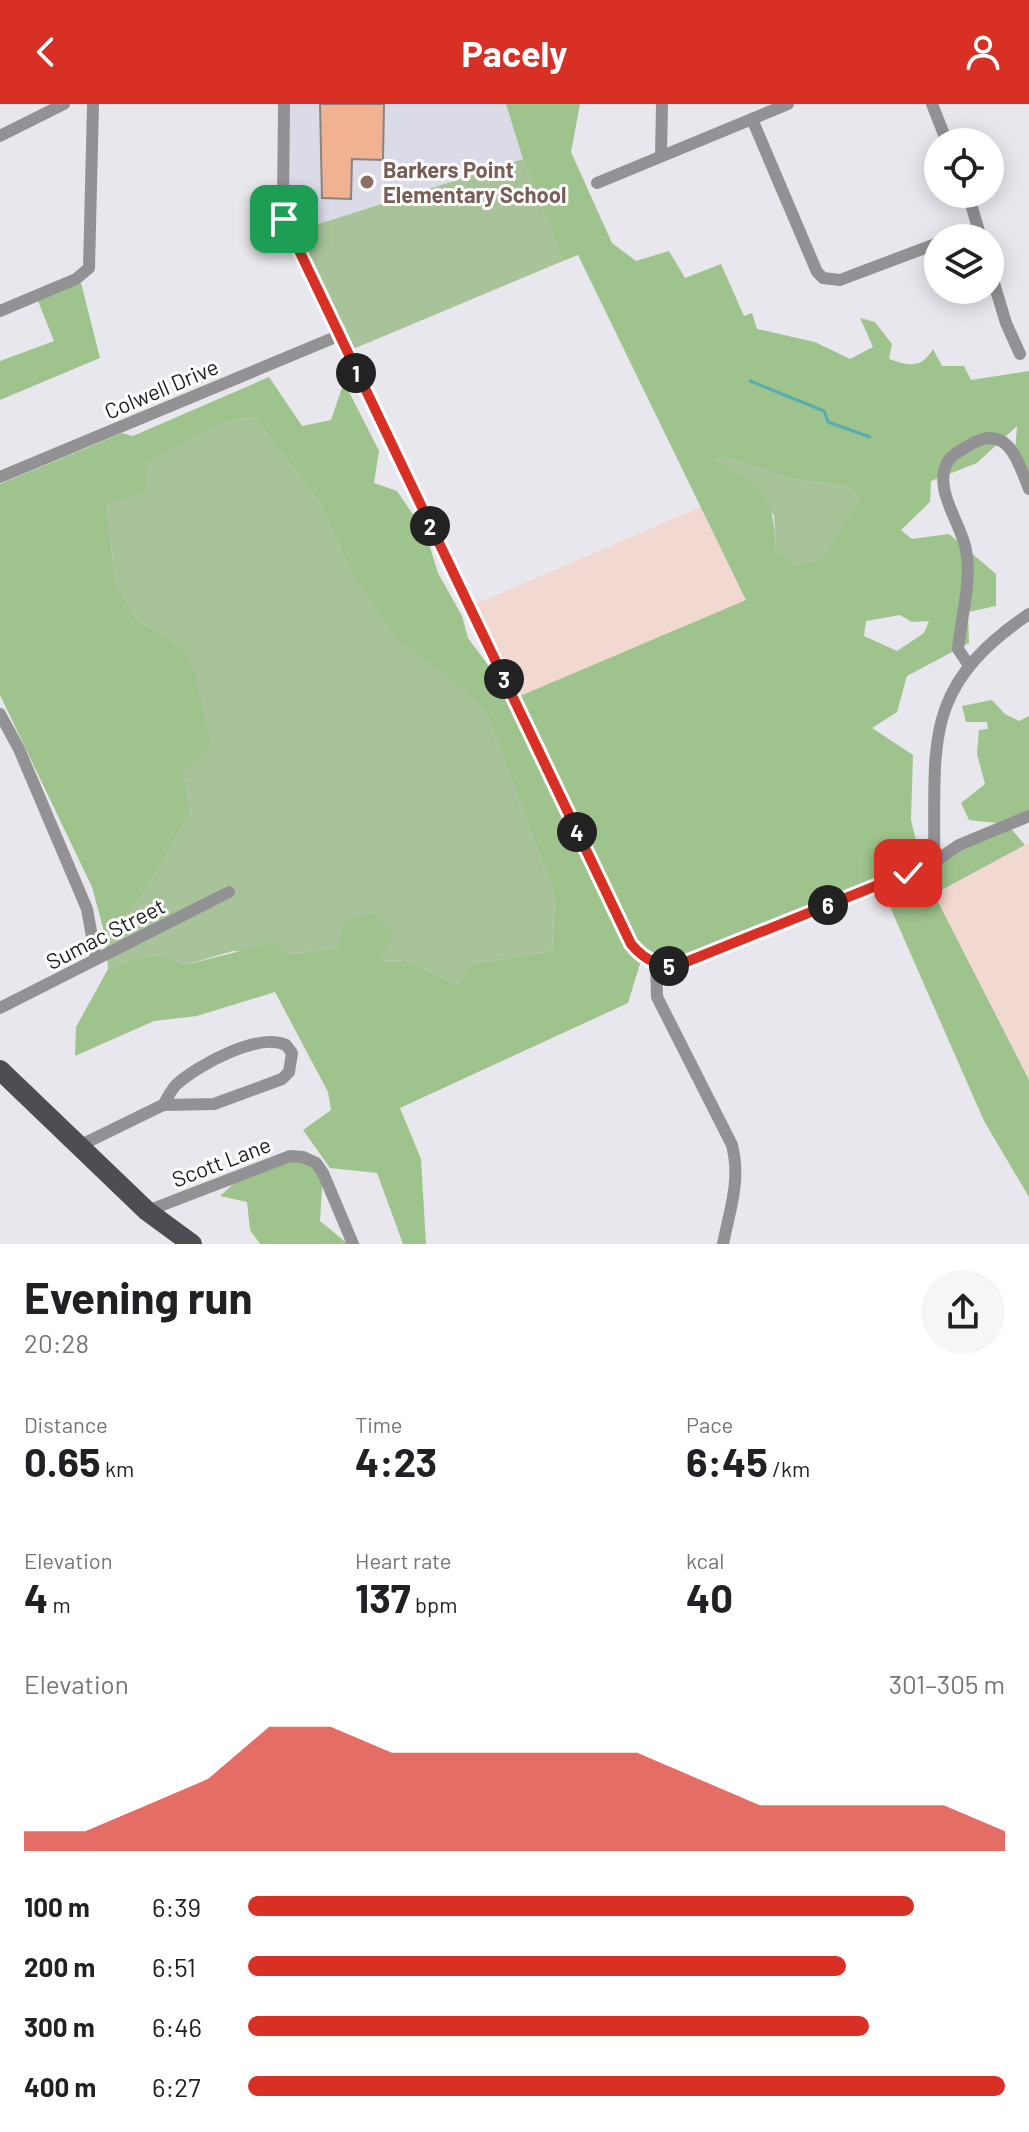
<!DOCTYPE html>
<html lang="en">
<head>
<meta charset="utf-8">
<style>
	:root { --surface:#fff; --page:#f6f6f6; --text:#202124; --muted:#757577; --accent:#d93025 }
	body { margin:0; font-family:Barlow,sans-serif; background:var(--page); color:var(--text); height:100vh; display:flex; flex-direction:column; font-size:30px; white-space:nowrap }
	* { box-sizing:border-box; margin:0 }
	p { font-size:26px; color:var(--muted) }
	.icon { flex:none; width:44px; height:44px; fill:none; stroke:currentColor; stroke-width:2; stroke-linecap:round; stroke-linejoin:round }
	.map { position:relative; height:1140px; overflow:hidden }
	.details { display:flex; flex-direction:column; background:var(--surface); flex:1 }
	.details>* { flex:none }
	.buttons { position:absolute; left:924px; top:24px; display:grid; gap:16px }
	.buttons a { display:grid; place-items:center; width:80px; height:80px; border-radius:50%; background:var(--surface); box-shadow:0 4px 20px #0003; font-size:40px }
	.pin { position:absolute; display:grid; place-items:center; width:68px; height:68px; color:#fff; margin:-34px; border-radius:16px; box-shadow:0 4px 12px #0006 }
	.km { position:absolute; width:40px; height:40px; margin:-20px; border-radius:50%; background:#222; color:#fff; font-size:22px; line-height:40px; text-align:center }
	.round { display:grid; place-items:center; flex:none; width:84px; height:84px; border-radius:42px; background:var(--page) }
	.summary { display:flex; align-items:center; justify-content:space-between; height:136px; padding:0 24px }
	h1 { font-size:44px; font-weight:700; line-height:60px }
	.metrics { display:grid; grid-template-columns:repeat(3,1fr); gap:12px; height:136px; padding:8px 24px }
	.metrics div { display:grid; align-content:center }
	.metrics b { font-size:40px; font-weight:700 }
	.metrics small { font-size:22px; font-weight:400 }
	.metrics p { font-size:22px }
	.chart { height:224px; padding:16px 24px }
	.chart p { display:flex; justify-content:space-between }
	.chart svg { width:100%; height:144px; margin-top:8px; fill:var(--accent); opacity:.7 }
	ul { padding:0 24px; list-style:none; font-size:26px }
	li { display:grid; grid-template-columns:128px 96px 1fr; align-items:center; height:60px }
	li i { height:20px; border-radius:10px; background:var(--accent) }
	header { display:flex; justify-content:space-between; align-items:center; height:104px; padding:0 24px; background:var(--accent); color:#fff; font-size:36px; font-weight:700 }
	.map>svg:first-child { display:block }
	.industrial { fill:#f1d8d1 }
	.built { fill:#dbdae7 }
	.green { fill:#a8c39a }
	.forest { fill:#9fc38d; fill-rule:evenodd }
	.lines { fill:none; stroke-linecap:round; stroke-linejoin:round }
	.stream { stroke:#56aeb0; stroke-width:3 }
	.building { fill:#f0b291; stroke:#898380; stroke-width:2 }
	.minor { stroke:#929295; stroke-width:12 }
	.primary { stroke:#4d4d52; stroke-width:20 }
	.route-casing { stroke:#fff; stroke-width:16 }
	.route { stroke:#d93025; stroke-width:10 }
	.education-dot { fill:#8d6e63; stroke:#fff; stroke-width:3 }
	.labels { text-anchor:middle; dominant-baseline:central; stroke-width:6; stroke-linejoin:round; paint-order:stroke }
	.education-label { font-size:22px; font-weight:bold; fill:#785e54; stroke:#fff; text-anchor:start }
	.street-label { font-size:22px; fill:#1f1f21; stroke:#fff }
</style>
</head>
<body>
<header><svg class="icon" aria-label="back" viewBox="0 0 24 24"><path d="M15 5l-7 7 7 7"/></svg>Pacely<svg class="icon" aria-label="person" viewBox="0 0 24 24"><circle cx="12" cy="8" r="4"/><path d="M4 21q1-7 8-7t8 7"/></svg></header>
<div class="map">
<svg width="1029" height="1140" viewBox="0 0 1029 1140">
	<rect width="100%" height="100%" fill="#e8e7ed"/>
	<!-- industrial -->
	<g class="industrial">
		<polygon points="701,403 747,496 513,596 469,503"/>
		<polygon points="1029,739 1029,976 934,790 977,764"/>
	</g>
	<!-- built -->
	<polygon class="built" points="284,0 506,0 523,55 290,129"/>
	<!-- green -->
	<g class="green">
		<polygon points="523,55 563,157 346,248 290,129"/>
		<path d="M254,313L320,399L350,467L485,606L555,793L552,847L471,860L457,880L406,857L377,856L339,843L288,851L233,847L185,861C155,843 138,854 108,865L105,831L140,795L191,709L184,667L183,543L137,516L115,477L107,400L144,358L224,318Z"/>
		<polygon points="728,354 792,375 845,382 860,393 822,457 792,461 776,446 774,411 713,356"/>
	</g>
	<!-- forest -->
	<g class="forest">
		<path d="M506,0H580L571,48L612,139L636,157L669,147L685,174L721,160L744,212L752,209L757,225L815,238L850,255L873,243L860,214L875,218L892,240L889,255C909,262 921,265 933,245L942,262H964L971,276L1029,267V385L1015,347L1017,322L977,359L931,377L930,398L901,426L912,435L949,430L996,470V502L968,508L969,539L907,572L897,608L872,624L913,651L911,716L922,762L1005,720L969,716L961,699L985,680L977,650L979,626L988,625L987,618H966L962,602L992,596L1005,610L1019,617L1029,612V712L1008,721L1025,741L934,790L1029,976V1093L984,1017L880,780L686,858L642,853L628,899L400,1004L421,1055L426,1140H403L377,1069L330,1064L303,1026L331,1006L328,988L275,888L197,912L154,917L75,952L76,923L108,865C138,854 155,843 185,861L272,839L288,851L339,843L343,818L373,809L395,830L378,856L406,857L457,880L471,860L552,847L555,793L485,606L458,580L398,535L350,467L320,399L254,313L224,318L145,358L147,386L107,400L115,477L137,516L183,543L195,571L211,641L184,667L191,709L140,795L105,831L92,783L0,591V380L122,329L133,332L269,273L302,322L331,316L344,278L379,347L374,379L397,387L426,430L438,469L462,512L468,534L513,595L746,496L578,151L563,157L523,55ZM728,354L792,375L845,382L860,393L822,456L793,461L776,446C773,385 762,385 714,356ZM900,511L912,518L929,517L924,529L897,547L864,532L866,517Z"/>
		<polygon points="81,179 100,254 0,296 0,257 54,237 38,197"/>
		<polygon points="290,1052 323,1069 320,1117 348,1140 260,1140 250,1126 247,1098 220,1092 249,1066"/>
	</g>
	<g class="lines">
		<!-- stream -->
		<polyline class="stream" points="750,277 824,307 828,318 870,333"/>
	</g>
	<!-- building -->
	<polygon class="building" points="320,0 384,0 383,56 352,55 351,95 322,94"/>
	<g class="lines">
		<!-- minor -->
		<g class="minor">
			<path d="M284,0L283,100L290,129L631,840C647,859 662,865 686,858L934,758L959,741L1029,712"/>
			<polyline points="932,0 947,38"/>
			<polyline points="752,15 817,168 823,174 840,176 938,139"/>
			<polyline points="0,32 64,0"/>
			<polyline points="661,51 662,0"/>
			<polyline points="597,79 788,0"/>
			<polyline points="968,90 981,134"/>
			<polyline points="950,134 978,124"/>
			<polyline points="990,166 1006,219 1020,250"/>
			<polyline points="0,207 76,175 89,164 93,0"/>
			<polyline points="0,373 338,232"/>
			<path d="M968,560L958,545C961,514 972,477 966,446C961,418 932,385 948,357C954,348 965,344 973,339C1009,320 1019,360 1029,385"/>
			<polyline points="0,610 19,645 87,805 96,855"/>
			<path d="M934,758C936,640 920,584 1029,510"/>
			<path d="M656,860L657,893L732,1041C741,1076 730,1105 723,1140"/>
			<polyline points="0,904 229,788"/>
			<path d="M77,1043L163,1001L214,1000L282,975L289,968L292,949L286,941C259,928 198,961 177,980C171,985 168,994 163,1001"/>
			<polyline points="147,1107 290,1052 303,1053 316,1059 323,1069 353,1140"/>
		</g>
		<!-- primary -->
		<polyline class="primary" points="0,966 147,1107 192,1140"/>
	</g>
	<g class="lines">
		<defs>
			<path id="route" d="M284,115L631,840C647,859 662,864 686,858L908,769"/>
		</defs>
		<!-- route casing -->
		<use href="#route" class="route-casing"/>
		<!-- route -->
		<use href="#route" class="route"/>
	</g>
	<!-- markers -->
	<circle class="education-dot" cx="367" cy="78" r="8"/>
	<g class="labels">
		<!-- education labels -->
		<g class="education-label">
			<text x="383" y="65">Barkers Point<tspan x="383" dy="25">Elementary School</tspan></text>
		</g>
		<!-- street labels -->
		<g class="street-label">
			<text transform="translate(161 284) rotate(-23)">Colwell Drive</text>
			<text transform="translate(105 829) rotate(-27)">Sumac Street</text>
			<text transform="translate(221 1057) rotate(-21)">Scott Lane</text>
		</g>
	</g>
</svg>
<div class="buttons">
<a><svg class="icon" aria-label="locate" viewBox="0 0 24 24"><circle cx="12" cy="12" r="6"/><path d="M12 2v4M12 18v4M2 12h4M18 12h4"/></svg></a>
<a><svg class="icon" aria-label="layers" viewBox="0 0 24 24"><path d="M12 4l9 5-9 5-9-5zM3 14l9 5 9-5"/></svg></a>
</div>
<div class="pin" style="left:284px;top:115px;background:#1e9e55"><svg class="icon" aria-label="arrive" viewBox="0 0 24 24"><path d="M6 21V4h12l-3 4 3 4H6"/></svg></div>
<div class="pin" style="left:908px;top:769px;background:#d93025"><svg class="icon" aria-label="check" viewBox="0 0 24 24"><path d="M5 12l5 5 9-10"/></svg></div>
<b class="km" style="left:356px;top:269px">1</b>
<b class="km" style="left:430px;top:422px">2</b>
<b class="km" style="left:504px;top:575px">3</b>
<b class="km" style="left:577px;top:728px">4</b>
<b class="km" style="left:669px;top:862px">5</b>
<b class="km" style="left:828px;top:801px">6</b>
</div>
<section class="details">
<div class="summary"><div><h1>Evening run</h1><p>20:28</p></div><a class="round"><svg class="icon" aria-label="share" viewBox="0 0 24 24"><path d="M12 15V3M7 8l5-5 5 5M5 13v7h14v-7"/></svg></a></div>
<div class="metrics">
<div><p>Distance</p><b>0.65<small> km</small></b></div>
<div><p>Time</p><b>4:23</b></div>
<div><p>Pace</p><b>6:45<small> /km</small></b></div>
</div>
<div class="metrics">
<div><p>Elevation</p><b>4<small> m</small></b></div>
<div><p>Heart rate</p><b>137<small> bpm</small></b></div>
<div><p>kcal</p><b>40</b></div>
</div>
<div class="chart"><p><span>Elevation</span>301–305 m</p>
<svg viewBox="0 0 160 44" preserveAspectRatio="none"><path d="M0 44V38L10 38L20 30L30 22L40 6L50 6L60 14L70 14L80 14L90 14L100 14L110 22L120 30L130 30L140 30L150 30L160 38V44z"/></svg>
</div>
<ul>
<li><b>100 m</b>6:39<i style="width:88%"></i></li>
<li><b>200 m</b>6:51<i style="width:79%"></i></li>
<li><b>300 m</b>6:46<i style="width:82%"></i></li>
<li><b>400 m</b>6:27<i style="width:100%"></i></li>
</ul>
</section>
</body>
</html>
